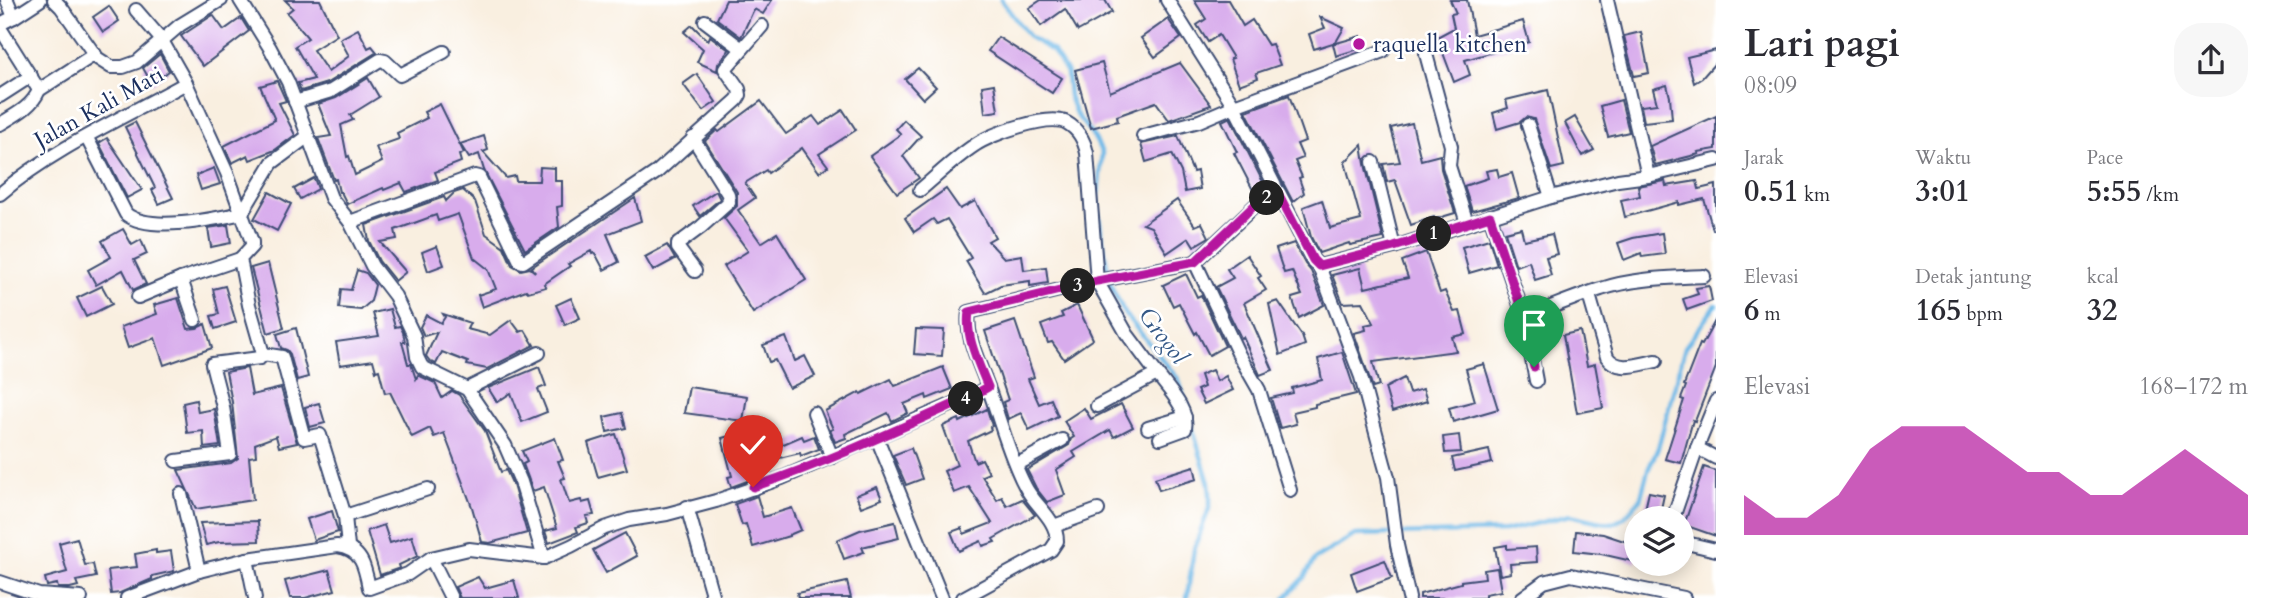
<!DOCTYPE html>
<html lang="id">
<head>
<meta charset="utf-8">
<style>
	:root { --surface:#fff; --page:#f7f7f7; --text:#2b2b33; --muted:#7c7c81; --accent:#b5179e }
	body { margin:0; font-family:Cardo,serif; background:var(--page); color:var(--text); height:100vh; display:flex; flex-direction:column; font-size:26px; white-space:nowrap }
	* { box-sizing:border-box; margin:0 }
	p { font-size:23px; color:var(--muted) }
	.icon { flex:none; width:38px; height:38px; fill:none; stroke:currentColor; stroke-width:2; stroke-linecap:round; stroke-linejoin:round }
	.map { position:relative; flex:1; overflow:hidden }
	.panel { display:flex; flex-direction:column; background:var(--surface); width:560px }
	.panel>* { flex:none }
	.tools { position:absolute; left:1624px; top:506px; display:grid; gap:14px }
	.tools a { display:grid; place-items:center; width:70px; height:70px; border-radius:50%; background:var(--surface); box-shadow:0 4px 18px #0003; font-size:35px }
	.pin { position:absolute; display:grid; place-items:center; width:60px; height:60px; color:#fff; margin:-72px -30px; border-radius:50% 50% 50% 0; rotate:-45deg; box-shadow:0 0 7px #0007 }
	.pin .icon { rotate:45deg }
	.km { position:absolute; width:35px; height:35px; margin:-18px; border-radius:50%; background:#222; color:#fff; font-size:19px; line-height:35px; text-align:center }
	.round { display:grid; place-items:center; flex:none; width:74px; height:74px; border-radius:28px; background:var(--page) }
	.head { display:flex; align-items:center; justify-content:space-between; height:119px; padding:0 28px }
	h1 { font-size:38px; font-weight:700; line-height:52px }
	.figures { display:grid; grid-template-columns:repeat(3,1fr); gap:10px; height:119px; padding:7px 28px }
	.figures div { display:grid; align-content:center }
	.figures b { font-size:30px; font-weight:700 }
	.figures small { font-size:19px; font-weight:400 }
	.figures p { font-size:19px }
	.chart { height:196px; padding:14px 28px }
	.chart p { display:flex; justify-content:space-between }
	.chart svg { width:100%; height:126px; margin-top:7px; fill:var(--accent); opacity:.7 }
	main { display:flex; flex:1; min-height:0 }
	.map>svg:first-child { display:block }
	.lines { fill:none; stroke-linecap:round; stroke-linejoin:round }
	.stream { stroke:#70bae8; stroke-width:4.5 }
	.building { fill:#d8acec }
	.street-casing { stroke:#3c4c72; stroke-width:16 }
	.street { stroke:#fff; stroke-width:12 }
	.route-casing { stroke:#fff; stroke-width:14 }
	.route { stroke:#b5179e; stroke-width:9 }
	.poi-dot { fill:#b5179e; stroke:#fff; stroke-width:2.5 }
	.labels { text-anchor:middle; dominant-baseline:central; stroke-width:5; stroke-linejoin:round; paint-order:stroke }
	.poi-label { font-size:23px; fill:#1b2f5e; stroke:#fff; text-anchor:start }
	.street-label { font-size:23px; fill:#1b2f5e; stroke:#fff }
	.water-label { font-size:24px; font-style:italic; fill:#355987; stroke:#fff }
</style>
</head>
<body>
<main>
<div class="map">
<svg width="1716" height="598" viewBox="0 0 1716 598">
	<rect width="100%" height="100%" fill="#fff"/>
	<filter id="ink" filterUnits="userSpaceOnUse"><feTurbulence type="fractalNoise" baseFrequency=".0143" numOctaves="2"/><feDisplacementMap in="SourceGraphic" scale="14" xChannelSelector="R" yChannelSelector="G"/><feConvolveMatrix kernelMatrix="1 2 1 2 8 2 1 2 1" color-interpolation-filters="sRGB"/></filter>
	<filter id="wash" filterUnits="userSpaceOnUse"><feTurbulence type="fractalNoise" baseFrequency=".00686" numOctaves="4" result="noise"/><feDisplacementMap in="SourceGraphic" scale="28" xChannelSelector="R" yChannelSelector="G"/><feGaussianBlur stdDeviation="1.57" result="paint"/><feColorMatrix in="noise" values="0 0 0 0 0 0 0 0 0 0 0 0 0 0 0 0 0 1.4 0 .05"/><feComposite in="paint" operator="in"/></filter>
	<g filter="url(#wash)">
		<rect width="100%" height="100%" fill="#f9efe0"/>
		<g class="lines">
			<!-- stream -->
			<g class="stream">
				<polyline points="1001,0 1029,37 1053,51 1067,73 1069,96 1076,114 1095,139 1102,153 1097,205 1110,284 1125,314 1179,380 1187,409"/>
				<polyline points="1187,598 1194,549 1210,506 1210,493 1209,483 1190,420"/>
				<polyline points="1285,598 1303,579 1315,559 1355,535 1505,531 1570,515 1601,522 1614,523 1624,518 1640,500 1648,470 1658,448 1685,347 1716,305"/>
			</g>
		</g>
		<g id="blocks">
			<!-- building -->
			<g class="building">
				<polygon points="285,0 320,0 337,35 313,50 328,72 349,56 340,39 358,29 368,48 372,46 377,52 327,83 301,91 298,83 314,79 295,46 308,38 287,13 293,8"/>
				<polygon points="726,0 772,0 763,14 754,9 741,37 717,19"/>
				<polygon points="1041,0 1105,0 1112,12 1078,31 1065,9 1041,26 1029,8"/>
				<polygon points="1194,0 1228,0 1243,26 1252,20 1268,45 1272,44 1280,65 1256,73 1258,78 1239,85 1230,59 1233,58 1219,35 1208,42 1197,25 1206,19"/>
				<polygon points="1450,0 1467,0 1474,35 1523,21 1529,42 1465,60 1470,75 1454,82 1437,37 1454,28 1451,14 1456,13"/>
				<polygon points="109,6 119,21 103,32 93,17"/>
				<polygon points="213,15 224,30 241,18 249,31 203,66 181,36"/>
				<polygon points="1320,17 1344,28 1336,42 1314,49 1309,34 1325,28"/>
				<polygon points="1168,19 1181,38 1155,57 1141,38"/>
				<polygon points="692,25 708,41 710,36 729,50 718,64 717,71 697,62 703,49 684,32"/>
				<polygon points="1641,32 1649,73 1634,76 1624,36"/>
				<polygon points="1361,36 1365,47 1336,56 1333,44"/>
				<polygon points="998,37 1062,78 1052,93 988,51"/>
				<polygon points="1716,50 1716,62 1702,78 1694,83 1687,57"/>
				<polygon points="160,54 169,71 152,84 143,68"/>
				<polygon points="1102,63 1110,92 1180,63 1211,105 1169,120 1156,102 1117,116 1118,121 1091,128 1075,70"/>
				<polygon points="918,68 936,87 923,99 905,79"/>
				<polygon points="697,74 716,102 703,111 683,84"/>
				<polygon points="368,78 379,97 350,115 353,120 341,125 347,157 349,156 355,175 382,162 376,147 399,139 397,133 427,118 424,112 440,104 464,153 459,155 461,162 435,172 438,180 406,192 401,183 384,190 383,188 347,204 341,192 339,192 336,179 334,180 318,138 331,136 318,104 336,98"/>
				<polygon points="277,81 286,101 279,103 295,135 275,150 250,160 248,155 232,163 224,146 275,120 260,86"/>
				<polygon points="994,84 998,111 985,113 982,86"/>
				<polygon points="1667,85 1670,97 1672,119 1644,122 1641,106 1657,104 1653,89"/>
				<polygon points="1548,90 1564,166 1551,169 1534,119 1526,117 1520,122 1497,129 1493,113 1508,108 1506,100"/>
				<polygon points="1289,95 1305,141 1297,144 1303,158 1295,161 1302,177 1299,178 1304,193 1293,202 1246,111"/>
				<polygon points="1621,100 1629,132 1608,137 1600,106"/>
				<polygon points="761,101 786,134 813,116 820,125 843,110 856,130 819,154 828,166 819,172 802,148 768,173 766,170 745,183 755,198 738,210 761,243 777,233 806,280 753,313 724,266 748,251 724,218 737,206 737,192 705,141 717,130 719,132"/>
				<polygon points="1716,116 1716,149 1698,152 1699,154 1655,165 1650,146"/>
				<polygon points="1230,117 1265,186 1254,192 1234,153 1237,152 1222,121"/>
				<polygon points="1575,117 1594,150 1582,156 1565,123"/>
				<polygon points="904,120 921,136 903,156 919,178 897,193 870,156 901,134 896,129"/>
				<polygon points="135,122 173,198 159,204 152,190 155,188 125,127"/>
				<polygon points="1412,123 1421,160 1440,155 1441,169 1455,213 1435,219 1434,217 1411,225 1395,180 1387,182 1383,164 1400,162 1391,128"/>
				<polygon points="484,136 488,150 483,152 506,178 515,176 516,181 539,181 540,167 555,168 555,181 562,181 562,206 557,207 559,227 525,250 484,170 479,154 469,158 460,144"/>
				<polygon points="1178,136 1193,172 1197,171 1200,189 1185,192 1181,172 1172,154 1146,162 1141,144"/>
				<polygon points="107,138 142,190 127,198 99,143"/>
				<polygon points="1362,145 1365,164 1383,238 1350,245 1349,243 1319,253 1311,237 1303,207 1322,200 1330,228 1361,220 1345,162"/>
				<polygon points="214,168 220,184 201,190 196,175"/>
				<polygon points="1497,169 1499,177 1512,173 1519,198 1472,211 1464,186 1488,178 1486,171"/>
				<polygon points="314,178 318,189 300,199 294,189"/>
				<polygon points="1665,181 1666,186 1697,181 1699,189 1716,185 1716,230 1713,230 1704,199 1679,205 1679,202 1625,217 1621,200 1640,196 1638,186"/>
				<polygon points="946,189 960,209 975,201 995,237 988,241 1004,258 1022,255 1024,270 1046,267 1048,283 1030,286 1030,281 1001,285 985,293 966,261 971,258 947,219 937,224 933,219 914,232 905,218"/>
				<polygon points="463,190 475,201 486,234 504,247 512,265 521,270 530,268 535,272 532,267 635,198 641,221 607,234 619,262 604,270 595,253 592,254 591,251 568,264 570,266 544,284 546,287 528,292 526,290 482,307 478,295 496,289 488,269 474,258 458,214 438,221 436,215 395,230 397,239 380,242 406,272 395,281 379,261 369,241 366,225 444,197 446,201 454,193"/>
				<polygon points="716,191 720,199 700,216 693,206"/>
				<polygon points="269,192 291,204 277,231 254,219"/>
				<polygon points="1177,200 1195,226 1202,223 1209,237 1194,246 1189,238 1167,253 1151,227 1143,224"/>
				<polygon points="228,225 231,243 211,247 208,228"/>
				<polygon points="1521,228 1524,240 1552,234 1557,254 1546,257 1551,275 1535,280 1529,261 1516,266 1505,232"/>
				<polygon points="123,229 132,245 141,240 147,254 134,260 146,284 133,290 123,270 96,285 88,270 111,257 102,241"/>
				<polygon points="1662,233 1665,254 1642,257 1641,253 1624,260 1618,243 1633,238"/>
				<polygon points="1489,239 1497,265 1469,273 1462,247"/>
				<polygon points="1294,243 1305,264 1311,271 1324,305 1299,318 1292,298 1302,295 1292,271 1284,273 1276,249"/>
				<polygon points="667,245 675,259 653,271 645,257"/>
				<polygon points="437,246 444,265 428,271 422,252"/>
				<polygon points="1426,252 1440,293 1445,291 1454,312 1460,311 1466,334 1452,337 1456,351 1373,362 1379,386 1373,388 1354,333 1366,330 1365,325 1374,323 1363,302 1343,303 1332,275 1360,268 1365,288 1408,278 1402,261"/>
				<polygon points="1247,255 1261,276 1258,278 1266,290 1244,303 1273,370 1260,375 1243,337 1241,338 1216,287 1233,278 1227,269"/>
				<polygon points="268,263 284,328 268,333 251,268"/>
				<polygon points="357,270 366,273 375,285 371,301 361,310 339,308 341,289 351,290"/>
				<polygon points="1186,274 1197,297 1201,295 1225,346 1209,355 1197,332 1195,334 1179,303 1173,306 1163,285"/>
				<polygon points="102,286 112,304 86,317 77,298"/>
				<polygon points="225,286 236,322 215,329 211,316 219,314 213,289"/>
				<polygon points="1709,286 1712,301 1687,310 1683,299 1698,294 1696,288"/>
				<polygon points="178,298 188,329 197,328 205,324 212,348 164,365 155,338 128,348 121,327 157,314 154,305"/>
				<polygon points="571,298 580,318 565,325 556,305"/>
				<polygon points="1278,301 1302,336 1305,345 1280,355 1269,304"/>
				<polygon points="1077,305 1093,339 1064,359 1052,342 1048,343 1041,325 1063,317 1061,313"/>
				<polygon points="390,309 395,327 400,326 403,332 405,342 402,342 408,364 411,364 416,379 418,375 435,383 442,398 452,391 459,395 485,431 501,472 506,470 513,485 527,533 490,543 482,542 472,507 444,433 434,437 430,428 412,437 390,392 385,393 379,370 376,371 373,360 340,365 336,342 379,336 373,313"/>
				<polygon points="443,314 470,323 467,329 490,335 511,320 520,332 525,330 534,345 487,369 467,365 468,362 442,352 436,364 429,360 426,356 437,332 424,336 420,327 426,315 441,323 445,317"/>
				<polygon points="1716,319 1716,367 1695,421 1693,420 1681,463 1665,459 1684,400 1681,399 1686,386 1684,385 1700,344 1702,345"/>
				<polygon points="1015,321 1034,377 1028,379 1039,404 1051,399 1058,416 1029,430 1021,413 1008,419 1003,402 1008,400 985,331"/>
				<polygon points="296,328 308,377 297,380 290,354 287,350 281,348 277,334"/>
				<polygon points="916,329 944,330 942,356 914,354"/>
				<polygon points="1580,331 1587,366 1595,364 1603,408 1577,413 1563,335"/>
				<polygon points="786,337 795,361 805,356 815,376 789,388 775,360 769,362 763,345"/>
				<polygon points="1342,352 1356,394 1315,404 1315,407 1293,412 1296,424 1280,428 1271,398 1293,393 1292,388 1322,380 1318,359"/>
				<polygon points="1484,364 1498,409 1453,422 1449,408 1475,401 1466,369"/>
				<polygon points="539,367 546,386 538,389 547,412 522,422 511,393 497,402 488,388"/>
				<polygon points="943,367 952,389 927,399 926,395 904,404 908,413 892,421 888,413 845,434 846,438 835,442 830,430 833,429 825,411 860,392 861,394 891,379 895,386"/>
				<polygon points="247,368 252,395 281,388 297,443 279,447 276,436 255,444 256,456 249,457 253,500 196,509 178,470 231,463 238,458 232,402 226,372"/>
				<polygon points="1212,370 1217,381 1226,376 1233,390 1204,404 1197,390 1204,387 1200,375"/>
				<polygon points="1404,378 1409,393 1423,389 1427,401 1392,412 1385,388"/>
				<polygon points="689,387 747,396 743,421 684,413"/>
				<polygon points="196,400 198,412 214,409 220,446 204,448 203,431 187,433 183,403"/>
				<polygon points="319,403 325,423 310,427 305,407"/>
				<polygon points="1121,404 1133,427 1114,437 1110,430 1073,452 1076,457 1056,470 1065,495 1047,502 1036,488 1027,470 1069,445 1071,439 1074,437 1064,421 1084,408 1091,419"/>
				<polygon points="987,409 992,426 990,427 991,430 968,441 975,462 982,459 989,473 982,476 997,500 1002,497 1007,506 1022,499 1035,515 993,539 995,542 983,546 981,541 959,551 951,532 962,528 964,534 992,523 969,487 954,493 944,471 957,465 943,426 959,419 960,422"/>
				<polygon points="622,413 626,428 607,432 604,417"/>
				<polygon points="748,431 750,439 778,432 781,445 802,436 804,440 814,436 819,449 801,456 800,453 751,465 752,467 747,468 750,480 731,487 728,477 732,476 722,438"/>
				<polygon points="616,434 627,469 598,477 588,443"/>
				<polygon points="1459,435 1461,452 1445,453 1443,437"/>
				<polygon points="555,438 563,460 558,461 565,478 561,479 569,503 581,500 582,503 590,501 594,515 586,516 588,523 576,527 578,532 549,543 545,531 557,528 544,487 533,491 523,464 527,462 522,451"/>
				<polygon points="911,448 922,479 906,485 893,455"/>
				<polygon points="1489,450 1492,463 1455,471 1452,458"/>
				<polygon points="1194,466 1197,479 1159,490 1155,478"/>
				<polygon points="1704,467 1716,471 1716,536 1684,525"/>
				<polygon points="877,487 882,499 861,507 856,495"/>
				<polygon points="1649,492 1664,495 1659,518 1643,518"/>
				<polygon points="757,496 763,517 792,508 801,530 789,535 789,536 753,547 746,524 742,525 735,504"/>
				<polygon points="332,511 338,532 314,540 307,519"/>
				<polygon points="258,521 259,541 219,542 206,545 200,523"/>
				<polygon points="895,522 899,538 862,547 864,552 844,559 837,540 860,530"/>
				<polygon points="384,525 390,543 412,536 418,556 399,565 400,568 380,575 367,531"/>
				<polygon points="1576,531 1603,534 1636,545 1636,562 1601,554 1574,551"/>
				<polygon points="625,533 637,556 606,573 593,550"/>
				<polygon points="77,538 85,565 93,564 96,577 76,581 78,586 70,588 58,588 57,584 47,586 45,578 67,572 59,543"/>
				<polygon points="1507,545 1507,549 1536,547 1537,562 1510,564 1511,573 1500,575 1495,547"/>
				<polygon points="156,550 156,553 171,551 174,571 152,576 152,579 120,593 111,594 108,570 137,567 135,554"/>
				<polygon points="1385,560 1392,578 1357,591 1351,573"/>
				<polygon points="1497,568 1501,591 1485,594 1485,598 1420,598 1420,594 1461,583 1461,581 1485,578 1484,570"/>
				<polygon points="329,570 335,590 305,598 290,598 285,581"/>
				<polygon points="478,577 485,588 514,580 519,598 460,598 455,587"/>
				<polygon points="847,582 851,598 798,598 797,593"/>
			</g>
		</g>
	</g>
	<g filter="url(#ink)">
		<use href="#blocks" fill-opacity="0" stroke="#3c4c72" stroke-width="2"/>
		<g class="lines">
			<defs>
				<g id="street">
					<polyline points="54,0 61,7 97,58 111,67 123,67 137,62 180,25 221,0"/>
					<polyline points="240,0 270,48 288,82 331,198 350,222 372,266 395,296 414,336 417,357 422,367 467,389 505,445 521,482 544,558"/>
					<polyline points="1167,0 1234,106 1313,260 1319,266 1394,247 1551,197 1618,180 1648,176 1716,160"/>
					<polyline points="1607,0 1648,176"/>
					<polyline points="136,10 161,39 186,83 227,173 252,242 252,246 240,259 249,305 263,354"/>
					<polyline points="14,17 40,0"/>
					<polyline points="705,21 742,49"/>
					<polyline points="0,24 14,17 7,0"/>
					<path d="M0,28L39,90C32,107 15,115 0,124"/>
					<polyline points="1426,54 1451,146 1449,166 1467,223"/>
					<polyline points="39,90 95,54"/>
					<polyline points="0,96 31,76"/>
					<polyline points="295,102 331,91 380,60 385,61 400,75 444,52"/>
					<polyline points="1528,125 1551,197"/>
					<polyline points="1143,136 1199,121 1234,106 1383,51"/>
					<path d="M87,138L126,214C149,233 214,219 242,213L272,163L307,137"/>
					<polyline points="693,138 728,194 729,202 701,227 678,244 678,248 695,271"/>
					<polyline points="1373,162 1394,247"/>
					<path d="M920,190C938,175 955,158 975,145C991,134 1049,113 1067,123C1079,130 1084,140 1087,153L1097,281L1127,334L1157,374L1097,406"/>
					<path d="M0,194C52,149 125,117 186,83"/>
					<path d="M1490,216L1524,317C1550,308 1575,297 1601,289C1634,278 1670,278 1704,276"/>
					<polyline points="350,222 475,176 479,177 520,261 523,262 657,172 737,100 740,95 739,89 725,69 762,26"/>
					<polyline points="1195,262 1239,355 1259,390 1290,490"/>
					<polyline points="1319,266 1361,377 1384,463 1388,477 1397,545 1409,598"/>
					<polyline points="181,279 195,320"/>
					<path d="M1589,295L1607,357C1618,373 1639,364 1656,361"/>
					<polyline points="138,297 181,279 240,259"/>
					<polyline points="1524,317 1536,381"/>
					<path d="M1157,374C1168,389 1189,409 1185,429L1160,438"/>
					<polyline points="467,389 539,353"/>
					<polyline points="814,413 832,457"/>
					<polyline points="1148,428 1185,417"/>
					<polyline points="877,438 942,598"/>
					<polyline points="1697,448 1716,458"/>
					<polyline points="176,461 230,454 223,407 212,364 260,358 263,354 282,357 304,438 320,435 345,516 348,547"/>
					<polyline points="1016,465 1062,440"/>
					<polyline points="181,494 199,571"/>
					<polyline points="687,507 713,598"/>
					<polyline points="345,516 428,489"/>
					<polyline points="1673,518 1697,448 1716,401"/>
					<polyline points="1054,526 1098,510"/>
					<polyline points="1682,542 1716,550"/>
					<polyline points="431,558 451,598"/>
					<polyline points="247,559 255,598"/>
					<polyline points="0,582 39,595 81,598"/>
					<path d="M127,598L199,571L247,559L337,546C362,549 365,567 369,588L408,574L431,558L469,549L544,558L571,546L605,528L629,520L667,514L716,501L782,478L974,395L988,387"/>
					<path d="M963,598L1051,550L1057,541C1057,519 1034,505 1025,486C1009,456 1001,422 989,390C981,365 965,339 969,312L1097,281L1195,262L1260,201L1278,193"/>
					<polyline points="1522,598 1544,582 1571,575 1684,598"/>
				</g>
			</defs>
			<!-- street casing -->
			<use href="#street" class="street-casing"/>
			<!-- street -->
			<use href="#street" class="street"/>
		</g>
	</g>
	<g class="lines" filter="url(#ink)">
		<defs>
			<path id="route" d="M753,487C828,462 901,428 974,395L988,387C979,364 965,337 969,312L1097,281L1195,262L1259,201L1278,193L1313,260L1319,266L1394,247L1490,216L1524,317L1534,367"/>
		</defs>
		<!-- route casing -->
		<use href="#route" class="route-casing"/>
		<!-- route -->
		<use href="#route" class="route"/>
	</g>
	<!-- markers -->
	<circle class="poi-dot" cx="1359" cy="44" r="7"/>
	<g class="labels">
		<!-- poi labels -->
		<g class="poi-label">
			<text x="1373" y="44">raquella kitchen</text>
		</g>
		<!-- street labels -->
		<g class="street-label">
			<text transform="translate(99 107) rotate(-29)">Jalan Kali Mati</text>
		</g>
		<!-- water labels -->
		<g class="water-label">
			<text transform="translate(1163 336) rotate(53)">Grogol</text>
		</g>
	</g>
</svg>
<div class="tools">
<a><svg class="icon" aria-label="layers" viewBox="0 0 24 24"><path d="M12 4l9 5-9 5-9-5zM3 14l9 5 9-5"/></svg></a>
</div>
<div class="pin" style="left:1534px;top:367px;background:#1e9e55"><svg class="icon" aria-label="arrive" viewBox="0 0 24 24"><path d="M6 21V4h12l-3 4 3 4H6"/></svg></div>
<div class="pin" style="left:753px;top:487px;background:#d93025"><svg class="icon" aria-label="check" viewBox="0 0 24 24"><path d="M5 12l5 5 9-10"/></svg></div>
<b class="km" style="left:1434px;top:234px">1</b>
<b class="km" style="left:1267px;top:198px">2</b>
<b class="km" style="left:1078px;top:286px">3</b>
<b class="km" style="left:966px;top:399px">4</b>
</div>
<section class="panel">
<div class="head"><div><h1>Lari pagi</h1><p>08:09</p></div><a class="round"><svg class="icon" aria-label="share" viewBox="0 0 24 24"><path d="M12 15V3M7 8l5-5 5 5M5 13v7h14v-7"/></svg></a></div>
<div class="figures">
<div><p>Jarak</p><b>0.51<small> km</small></b></div>
<div><p>Waktu</p><b>3:01</b></div>
<div><p>Pace</p><b>5:55<small> /km</small></b></div>
</div>
<div class="figures">
<div><p>Elevasi</p><b>6<small> m</small></b></div>
<div><p>Detak jantung</p><b>165<small> bpm</small></b></div>
<div><p>kcal</p><b>32</b></div>
</div>
<div class="chart"><p><span>Elevasi</span>168–172 m</p>
<svg viewBox="0 0 160 44" preserveAspectRatio="none"><path d="M0 44V30L10 38L20 38L30 30L40 14L50 6L60 6L70 6L80 14L90 22L100 22L110 30L120 30L130 22L140 14L150 22L160 30V44z"/></svg>
</div>
</section>
</main>
</body>
</html>
